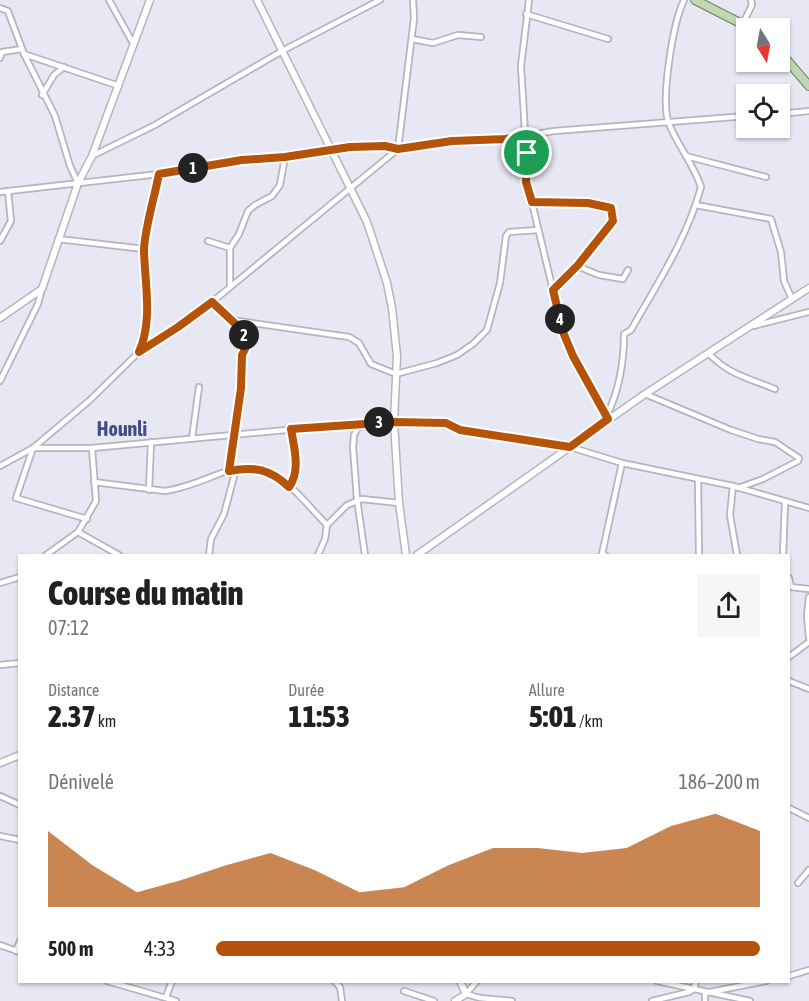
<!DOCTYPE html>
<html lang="fr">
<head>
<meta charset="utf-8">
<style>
	:root { --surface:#fff; --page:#f6f6f6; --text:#202124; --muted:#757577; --accent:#b45309 }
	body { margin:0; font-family:"Asap Condensed",sans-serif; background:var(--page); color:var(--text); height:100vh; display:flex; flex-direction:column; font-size:22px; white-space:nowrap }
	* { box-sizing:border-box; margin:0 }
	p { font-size:20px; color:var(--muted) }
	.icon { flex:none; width:33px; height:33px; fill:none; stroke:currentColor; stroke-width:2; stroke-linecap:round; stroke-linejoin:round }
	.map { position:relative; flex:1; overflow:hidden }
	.details { position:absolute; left:18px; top:554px; width:772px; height:429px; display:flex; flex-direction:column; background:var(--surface); border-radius:0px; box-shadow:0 2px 4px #0004 }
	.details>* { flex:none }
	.needle { width:39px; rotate:169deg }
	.buttons { position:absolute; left:736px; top:18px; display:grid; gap:12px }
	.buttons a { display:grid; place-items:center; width:54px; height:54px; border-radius:0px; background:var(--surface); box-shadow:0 2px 4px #0004; font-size:30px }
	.pin { position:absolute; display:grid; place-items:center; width:51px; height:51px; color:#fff; margin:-26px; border:3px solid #fff; border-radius:50%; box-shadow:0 2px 6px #0007 }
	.km { position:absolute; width:30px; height:30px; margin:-15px; border-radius:50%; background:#222; color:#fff; font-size:16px; line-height:30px; text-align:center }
	.round { display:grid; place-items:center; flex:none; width:63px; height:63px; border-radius:0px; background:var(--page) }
	.overview { display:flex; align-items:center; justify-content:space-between; height:102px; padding:0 30px }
	h1 { font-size:33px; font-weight:800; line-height:45px }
	.metrics { display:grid; grid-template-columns:repeat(3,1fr); gap:9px; height:102px; padding:6px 30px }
	.metrics div { display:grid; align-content:center }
	.metrics b { font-size:30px; font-weight:800 }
	.metrics small { font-size:16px; font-weight:400 }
	.metrics p { font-size:16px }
	.chart { height:168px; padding:12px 30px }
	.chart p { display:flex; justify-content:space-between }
	.chart svg { width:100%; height:108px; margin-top:6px; fill:var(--accent); opacity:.7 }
	ul { padding:0 30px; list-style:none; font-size:20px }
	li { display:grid; grid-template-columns:96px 72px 1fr; align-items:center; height:45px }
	li i { height:15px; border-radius:8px; background:var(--accent) }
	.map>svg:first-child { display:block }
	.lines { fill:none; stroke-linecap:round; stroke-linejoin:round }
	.minor-casing { stroke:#b4b5c0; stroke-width:8 }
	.tertiary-casing { stroke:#b4b5c0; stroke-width:9 }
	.primary-casing { stroke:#68815c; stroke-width:10 }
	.minor { stroke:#fff; stroke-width:4.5 }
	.tertiary { stroke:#fff; stroke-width:6 }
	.primary { stroke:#c1d7b4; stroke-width:8 }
	.route-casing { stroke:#fff; stroke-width:12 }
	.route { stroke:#b45309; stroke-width:8 }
	.labels { text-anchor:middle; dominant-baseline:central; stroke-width:6; stroke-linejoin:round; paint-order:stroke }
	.quarter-label { font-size:20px; font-weight:bold; fill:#404d89; stroke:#e7e8f3 }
</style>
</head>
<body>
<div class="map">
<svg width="809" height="1001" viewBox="0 0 809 1001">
	<rect width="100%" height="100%" fill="#e7e8f3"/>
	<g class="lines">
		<defs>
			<g id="minor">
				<polyline points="109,0 134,45"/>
				<polyline points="529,0 521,66 527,166 527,182 563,332 573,356 607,417"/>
				<polyline points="0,8 8,11 9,14 24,54 55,116 70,166 78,183"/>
				<polyline points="526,14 608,39"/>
				<polyline points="743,23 752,5 751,0"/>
				<polyline points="412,39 433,43 458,35 481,37"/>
				<polyline points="24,54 119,86"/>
				<polyline points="0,58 2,52 22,49"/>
				<polyline points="42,95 54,75 64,67"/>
				<polyline points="780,114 809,111"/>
				<polyline points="92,156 155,125 282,51 380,0"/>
				<polyline points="686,156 766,177"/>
				<polyline points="0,192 159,174 242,160 285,157 350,147 385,146 398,149 468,140 506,139 554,131 747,116"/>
				<polyline points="532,202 588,203 611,208 613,221 578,265 553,290"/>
				<polyline points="696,205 771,219 781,252 784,281 792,299"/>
				<polyline points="58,239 144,249"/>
				<polyline points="0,241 11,221 8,191"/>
				<polyline points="208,241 230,248"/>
				<polyline points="577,266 599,275 623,279 628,270"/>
				<polyline points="230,286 230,248 239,234 248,211 255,205 272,196 275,192 280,185 285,157"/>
				<polyline points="212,302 243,331 248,343 242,355 241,388 229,471"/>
				<polyline points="232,320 349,337 359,343 371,364 396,374 437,363 457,355 473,344 487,330 500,283 506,236 509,232 538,230"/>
				<polyline points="753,326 809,312"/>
				<path d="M139,352C153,321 144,285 144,251C144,231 155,196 159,174"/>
				<path d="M708,353C731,376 746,377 775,389"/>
				<polyline points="0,381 38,304 42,289"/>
				<polyline points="645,394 731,430 758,439 775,442 799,458 798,461 763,479 738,488"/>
				<path d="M606,416C619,394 624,360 624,334L631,330C657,284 687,239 701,187C694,165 678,146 669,124C660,101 673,23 684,0"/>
				<polyline points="192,438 199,387"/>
				<polyline points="33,448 92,448 371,422 446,423 460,430 570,447 622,463 733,486 809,508"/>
				<polyline points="33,448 16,498 87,519"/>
				<polyline points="0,466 33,448 90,400 139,352 178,327 212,302 398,149 414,18 413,0"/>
				<polyline points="698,479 699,555"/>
				<path d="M94,482L165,491C187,488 207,478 227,471C274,456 298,496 327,525"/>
				<polyline points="733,486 730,515 737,555"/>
				<path d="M289,487C301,471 294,447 291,429"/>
				<polyline points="149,490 151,442"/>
				<polyline points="78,532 119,555"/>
				<polyline points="46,555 78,532 96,501 92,448"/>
				<polyline points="209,555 211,539 224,514 236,469"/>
				<polyline points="318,555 325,539 327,525 347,505 362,499 399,503"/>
				<polyline points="365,555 357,499 353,447 354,435 358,428 368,423"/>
				<polyline points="605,555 602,554 622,463"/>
				<polyline points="783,555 785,503"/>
				<polyline points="789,578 791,587 809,589"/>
				<polyline points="0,583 20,577"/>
				<polyline points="809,597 807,616 809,638"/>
				<polyline points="789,657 809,642"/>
				<polyline points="0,665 20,663"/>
				<polyline points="789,681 809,689"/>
				<polyline points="0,796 20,805"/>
				<polyline points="789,808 809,818"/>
				<polyline points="0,836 20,840"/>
				<polyline points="798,883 809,870"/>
				<polyline points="0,945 20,952"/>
				<polyline points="16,951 20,941"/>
				<polyline points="789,976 809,970"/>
				<polyline points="107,981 176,1001"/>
				<polyline points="334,981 340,987 342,1001"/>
				<polyline points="657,981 750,1001"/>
				<polyline points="404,991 434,1001"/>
				<polyline points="466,994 480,998 512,1001"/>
				<polyline points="466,994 477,981"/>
				<polyline points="166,997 172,981"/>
				<polyline points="652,1001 689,992 694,989 696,981"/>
				<polyline points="705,1001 705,993 766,981"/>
			</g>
			<g id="tertiary">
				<polyline points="257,0 367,222 387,283 392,308 397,356 394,422 399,503 406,555"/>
				<polyline points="0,318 42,289 78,183 92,156 150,0"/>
				<polyline points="417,555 645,394 809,288"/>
				<polyline points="0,763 20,755"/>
				<polyline points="455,1001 466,994 460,981"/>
			</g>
			<g id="primary">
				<polyline points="695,0 750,28"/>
				<polyline points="780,52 809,86"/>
			</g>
		</defs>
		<!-- minor casing -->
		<use href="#minor" class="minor-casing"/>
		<!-- tertiary casing -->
		<use href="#tertiary" class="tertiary-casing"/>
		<!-- primary casing -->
		<use href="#primary" class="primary-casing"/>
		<!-- minor -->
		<use href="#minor" class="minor"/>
		<!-- tertiary -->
		<use href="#tertiary" class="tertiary"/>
		<!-- primary -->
		<use href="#primary" class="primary"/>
	</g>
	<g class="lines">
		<defs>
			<path id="route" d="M524,135L527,166L526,182L532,202L588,203L611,208L613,221L578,265L553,290L563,332L573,356L608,419L570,447L460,430L446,423L394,422L291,429C294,447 301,471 289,487C270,469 254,466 229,471L241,388L242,355L248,343L243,331L212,302L178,327L139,352C153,321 145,285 144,251C144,231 155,195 159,174L242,160L285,157L350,147L385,146L398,149L452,141L506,139Z"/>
		</defs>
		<!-- route casing -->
		<use href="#route" class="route-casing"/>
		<!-- route -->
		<use href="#route" class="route"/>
	</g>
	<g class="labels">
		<!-- quarter labels -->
		<g class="quarter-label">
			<text x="122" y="428">Hounli</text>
		</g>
	</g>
</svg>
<div class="buttons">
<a><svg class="needle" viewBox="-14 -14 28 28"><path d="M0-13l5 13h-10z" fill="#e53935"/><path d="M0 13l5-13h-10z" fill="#757577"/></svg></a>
<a><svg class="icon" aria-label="locate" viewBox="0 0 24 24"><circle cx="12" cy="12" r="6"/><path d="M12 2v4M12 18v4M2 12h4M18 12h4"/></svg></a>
</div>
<div class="pin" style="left:527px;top:153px;background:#1e9e55"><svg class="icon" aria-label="arrive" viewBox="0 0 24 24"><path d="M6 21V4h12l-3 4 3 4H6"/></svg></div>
<b class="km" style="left:193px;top:168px">1</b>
<b class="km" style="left:244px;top:335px">2</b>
<b class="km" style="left:379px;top:422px">3</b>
<b class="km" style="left:560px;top:319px">4</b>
<section class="details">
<div class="overview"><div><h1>Course du matin</h1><p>07:12</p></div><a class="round"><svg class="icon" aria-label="share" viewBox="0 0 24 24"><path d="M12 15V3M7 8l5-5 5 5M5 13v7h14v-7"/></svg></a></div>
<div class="metrics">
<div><p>Distance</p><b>2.37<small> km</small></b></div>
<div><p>Durée</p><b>11:53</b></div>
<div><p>Allure</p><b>5:01<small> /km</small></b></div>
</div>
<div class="chart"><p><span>Dénivelé</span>186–200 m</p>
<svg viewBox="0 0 160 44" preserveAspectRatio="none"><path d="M0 44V13L10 27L20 38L30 33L40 27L50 22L60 29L70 38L80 36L90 27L100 20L110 20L120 22L130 20L140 11L150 6L160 13V44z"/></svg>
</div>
<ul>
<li><b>500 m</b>4:33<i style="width:100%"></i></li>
</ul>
</section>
</div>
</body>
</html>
